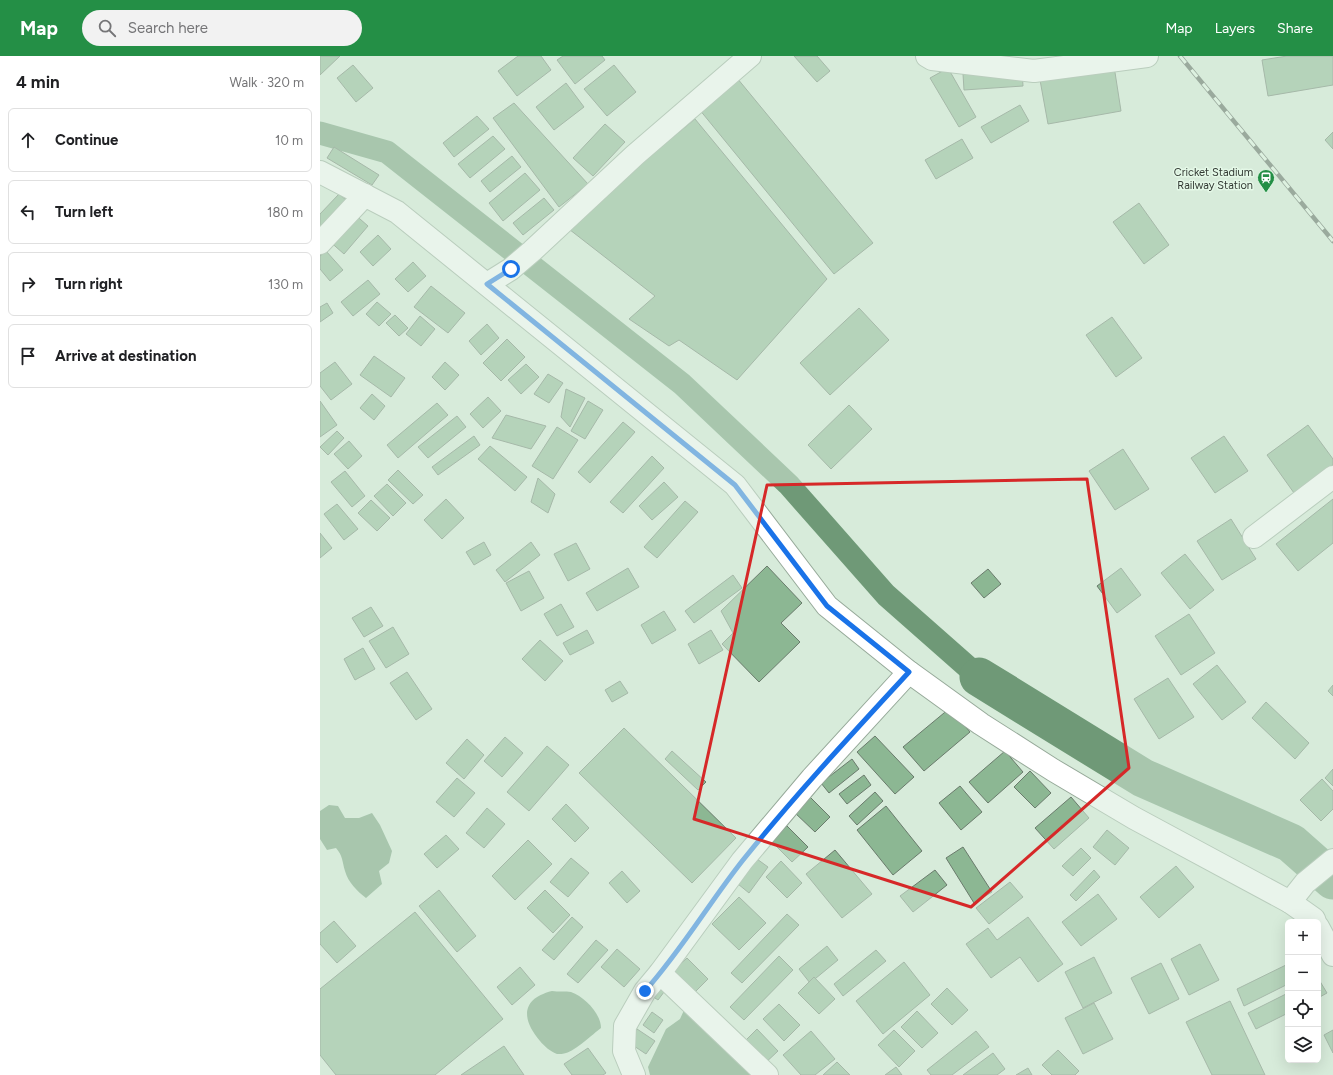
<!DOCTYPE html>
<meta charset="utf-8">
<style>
:root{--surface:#fff;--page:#f2f2f2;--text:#202124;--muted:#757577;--line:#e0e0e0;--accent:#248f46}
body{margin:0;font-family:Figtree,sans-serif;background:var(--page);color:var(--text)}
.controls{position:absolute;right:12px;bottom:12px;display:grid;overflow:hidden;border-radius:6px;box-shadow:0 4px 16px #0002}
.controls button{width:36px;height:36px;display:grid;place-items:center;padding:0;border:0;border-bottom:1px solid var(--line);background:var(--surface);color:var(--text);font:20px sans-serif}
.stop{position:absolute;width:12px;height:12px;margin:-9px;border:3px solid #1a73e8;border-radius:50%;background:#fff}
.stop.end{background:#1a73e8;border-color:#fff;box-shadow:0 1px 4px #0008}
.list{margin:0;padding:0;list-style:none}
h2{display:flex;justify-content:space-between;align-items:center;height:52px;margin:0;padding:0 16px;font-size:17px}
h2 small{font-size:13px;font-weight:400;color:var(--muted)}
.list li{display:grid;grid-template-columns:26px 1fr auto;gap:12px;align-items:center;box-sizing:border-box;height:64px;margin:0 8px 8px;padding:0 8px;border:1px solid var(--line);border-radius:6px}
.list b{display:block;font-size:15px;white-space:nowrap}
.list em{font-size:13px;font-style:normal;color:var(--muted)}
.icon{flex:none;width:22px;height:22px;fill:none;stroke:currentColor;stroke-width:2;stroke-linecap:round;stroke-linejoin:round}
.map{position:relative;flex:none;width:1013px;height:1019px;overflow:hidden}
header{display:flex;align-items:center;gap:24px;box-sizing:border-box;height:56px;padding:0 20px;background:var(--accent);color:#fff}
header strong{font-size:19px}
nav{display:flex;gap:22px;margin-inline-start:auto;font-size:14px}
.search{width:280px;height:36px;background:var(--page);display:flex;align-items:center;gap:10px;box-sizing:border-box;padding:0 14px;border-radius:22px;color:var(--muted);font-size:15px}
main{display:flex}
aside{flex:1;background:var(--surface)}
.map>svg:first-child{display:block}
</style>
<header>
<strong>Map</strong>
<div class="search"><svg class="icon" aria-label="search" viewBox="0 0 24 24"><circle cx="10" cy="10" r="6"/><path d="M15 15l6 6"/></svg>Search here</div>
<nav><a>Map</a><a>Layers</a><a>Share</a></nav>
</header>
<main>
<aside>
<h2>4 min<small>Walk · 320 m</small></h2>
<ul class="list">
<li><svg class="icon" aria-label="ahead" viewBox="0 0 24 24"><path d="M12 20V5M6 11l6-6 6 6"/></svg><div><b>Continue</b></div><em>10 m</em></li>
<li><svg class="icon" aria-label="left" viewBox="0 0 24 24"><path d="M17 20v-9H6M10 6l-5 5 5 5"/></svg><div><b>Turn left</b></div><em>180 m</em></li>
<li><svg class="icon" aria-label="right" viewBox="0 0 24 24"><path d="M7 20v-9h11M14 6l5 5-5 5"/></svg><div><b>Turn right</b></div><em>130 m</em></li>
<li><svg class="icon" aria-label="arrive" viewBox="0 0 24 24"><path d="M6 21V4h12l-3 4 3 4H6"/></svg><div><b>Arrive at destination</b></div></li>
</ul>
</aside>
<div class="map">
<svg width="1013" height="1019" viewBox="0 0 1013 1019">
<rect width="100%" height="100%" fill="#d7ebda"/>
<!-- water -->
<g fill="#6f9977">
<path d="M9,749L18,750L25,762H39L52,757L60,769L72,795L69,807L59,815L62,828L46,842C37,835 28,826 25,815C22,805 23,800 16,792L7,794L0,783V755Z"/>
<path d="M232,935C238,936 246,935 251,936C265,941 281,958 281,972C273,978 255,995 246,997C244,998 239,998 237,998C231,996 224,990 220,985C202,964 200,943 232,935Z"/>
<polygon points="365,952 432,1019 330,1019 328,1011 346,973 360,963"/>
</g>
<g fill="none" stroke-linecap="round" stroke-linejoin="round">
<!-- canal -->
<polyline stroke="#6f9977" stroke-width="23" points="0,77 67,96 362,328 469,429 566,539 659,621"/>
<!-- river -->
<polyline stroke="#6f9977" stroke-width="39" points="659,621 823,722 971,787 1013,824"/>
</g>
<!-- building -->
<g fill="#8cb793" stroke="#6a7b6c">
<polygon points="0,0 20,0 0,19"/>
<polygon points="198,0 221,0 231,14 197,40 178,15"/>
<polygon points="243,0 282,0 285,4 255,28 237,4"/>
<polygon points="474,0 497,0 510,15 497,26"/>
<polygon points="967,0 1013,0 1013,29 948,40 942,4"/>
<polygon points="33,9 53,32 36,46 17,22"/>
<polygon points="294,9 316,36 287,60 264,33"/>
<polygon points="794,10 801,55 728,68 720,24"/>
<polygon points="628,12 656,61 639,71 610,22"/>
<polygon points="702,14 703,30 644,34 643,18"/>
<polygon points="417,22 553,187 514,218 379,53"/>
<polygon points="246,27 264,51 234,74 216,51"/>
<polygon points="194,47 268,128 239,151 173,62"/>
<polygon points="700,49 709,65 671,87 661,71"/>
<polygon points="157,60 169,73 134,101 123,87"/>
<polygon points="375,63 507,223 417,324 359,284 349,290 309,263 335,240 245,170"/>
<polygon points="285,68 305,86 273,120 253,102"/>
<polygon points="1013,76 1013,93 1005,84"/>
<polygon points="173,80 185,93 150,122 138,108"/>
<polygon points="642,83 653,102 616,123 605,104"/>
<polygon points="14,91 59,119 52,129 7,102"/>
<polygon points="192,100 201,111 170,136 161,125"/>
<polygon points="205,117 220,134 183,165 169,147"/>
<polygon points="19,138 26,144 0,172 0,158"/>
<polygon points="224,142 234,154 203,179 193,167"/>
<polygon points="819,147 849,189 824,208 793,166"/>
<polygon points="32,156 48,170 24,198 7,183"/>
<polygon points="58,179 71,193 53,210 40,196"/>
<polygon points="6,195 23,214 10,225 0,213 0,200"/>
<polygon points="93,206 106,220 88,236 75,223"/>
<polygon points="48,224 60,238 33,260 21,246"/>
<polygon points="111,230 145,257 128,277 94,251"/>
<polygon points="57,246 71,258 59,270 46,258"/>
<polygon points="7,247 13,257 0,266 0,251"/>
<polygon points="539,252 569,284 510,339 480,307"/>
<polygon points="75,259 88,272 79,280 66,267"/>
<polygon points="100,260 115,273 101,290 86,278"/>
<polygon points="792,261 822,302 796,321 766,279"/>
<polygon points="167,268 179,282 161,299 149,285"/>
<polygon points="187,283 205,301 181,325 163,307"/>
<polygon points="54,300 85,322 71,341 40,319"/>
<polygon points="15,306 32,328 11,344 0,330 0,317"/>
<polygon points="125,306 139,319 125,334 112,321"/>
<polygon points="206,308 219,321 201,338 188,324"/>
<polygon points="228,318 243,327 229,347 214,338"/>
<polygon points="246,333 265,342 250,371 241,361"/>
<polygon points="52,338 65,350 54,364 40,352"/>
<polygon points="168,341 181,355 163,372 150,358"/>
<polygon points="0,345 17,369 0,381"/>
<polygon points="268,345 283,354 265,383 251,375"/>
<polygon points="117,347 128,359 78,402 67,389"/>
<polygon points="529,349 552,373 511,413 488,389"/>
<polygon points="186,359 226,370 211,393 172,382"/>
<polygon points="137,360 146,371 108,402 98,391"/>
<polygon points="303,366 315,376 270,427 258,416"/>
<polygon points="988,369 1013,403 1013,409 974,437 947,399"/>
<polygon points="237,371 258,384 233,423 212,410"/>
<polygon points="17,375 24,382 8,399 0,391"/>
<polygon points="154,380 160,389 118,419 112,411"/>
<polygon points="904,380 928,415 895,437 871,402"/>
<polygon points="29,385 42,400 28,413 14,398"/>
<polygon points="170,390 207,421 195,435 158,403"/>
<polygon points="803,393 829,433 795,454 769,415"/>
<polygon points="332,400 344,412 303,457 290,446"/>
<polygon points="78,414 103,439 93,448 68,424"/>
<polygon points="25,415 45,440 32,451 11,426"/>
<polygon points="218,422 235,438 228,457 211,446"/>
<polygon points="344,426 358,441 332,464 319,450"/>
<polygon points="67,428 86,447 73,460 54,440"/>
<polygon points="126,443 144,462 122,483 104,464"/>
<polygon points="1013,443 1013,487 978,515 956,488"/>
<polygon points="51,444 70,462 57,475 38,457"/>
<polygon points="365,445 378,456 337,502 324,491"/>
<polygon points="17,448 38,473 24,484 4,458"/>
<polygon points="911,463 936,503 902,524 877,485"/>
<polygon points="0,477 12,492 0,502"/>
<polygon points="164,486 171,499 154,509 146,496"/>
<polygon points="211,486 220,499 185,526 176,514"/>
<polygon points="256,487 270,513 248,525 234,498"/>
<polygon points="865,498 894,534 870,553 841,517"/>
<polygon points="447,510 482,547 461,567 480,586 439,626 402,588 413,577 401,555"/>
<polygon points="308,512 319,531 277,555 266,537"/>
<polygon points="801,512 821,539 797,557 777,530"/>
<polygon points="668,513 681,528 664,542 651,527"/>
<polygon points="209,515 224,542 201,555 186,527"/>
<polygon points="413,519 422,532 374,567 365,555"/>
<polygon points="241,548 254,571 237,580 224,558"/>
<polygon points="51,551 63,570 44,581 32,562"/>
<polygon points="344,555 356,574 332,588 321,569"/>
<polygon points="869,558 895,597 861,619 835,580"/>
<polygon points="73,571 89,598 66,612 49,585"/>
<polygon points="267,574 274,587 250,599 243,587"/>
<polygon points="391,574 403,594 379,608 368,588"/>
<polygon points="220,584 243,605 225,625 202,603"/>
<polygon points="43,592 55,613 35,624 24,603"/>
<polygon points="897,609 926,646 902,664 873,628"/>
<polygon points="87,616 112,653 96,664 70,627"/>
<polygon points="848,622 874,661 839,683 814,643"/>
<polygon points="300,625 308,637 292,646 285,634"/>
<polygon points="1013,629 1013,640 1008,635"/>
<polygon points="946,646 989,687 975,703 932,662"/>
<polygon points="630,652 650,676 604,715 583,691"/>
<polygon points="304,672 416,782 372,827 259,717"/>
<polygon points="555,680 594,721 575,738 537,696"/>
<polygon points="185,681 203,697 182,721 164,705"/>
<polygon points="147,683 164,699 144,723 126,707"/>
<polygon points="227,690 249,709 209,755 187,736"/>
<polygon points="352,695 386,726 378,734 345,703"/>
<polygon points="685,695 703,716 668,747 649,726"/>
<polygon points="532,703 539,713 509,737 501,727"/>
<polygon points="1013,713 1013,730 1005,722"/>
<polygon points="710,715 731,737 715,752 694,731"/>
<polygon points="544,719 551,729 527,748 519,738"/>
<polygon points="137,722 155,737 134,761 116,746"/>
<polygon points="1002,723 1013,735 1013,753 1001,765 980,744"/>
<polygon points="640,730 662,756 641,774 619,747"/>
<polygon points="555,736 563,745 537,769 529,760"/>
<polygon points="489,740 510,761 495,776 473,755"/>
<polygon points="751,741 769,762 734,793 715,772"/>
<polygon points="246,748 269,772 255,786 232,763"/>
<polygon points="566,750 602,795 573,819 537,774"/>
<polygon points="167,752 185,768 164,792 146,777"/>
<polygon points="467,770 488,791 472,806 451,785"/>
<polygon points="787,774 809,792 795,809 773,791"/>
<polygon points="126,779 139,793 117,812 104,798"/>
<polygon points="208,784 232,808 195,844 172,820"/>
<polygon points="643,791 672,836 654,847 626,802"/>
<polygon points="761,792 771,802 753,820 742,810"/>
<polygon points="515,794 552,838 522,862 486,818"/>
<polygon points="251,802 269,817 248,841 230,826"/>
<polygon points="437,803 448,811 429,837 418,828"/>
<polygon points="461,805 482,827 467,842 446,821"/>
<polygon points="856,810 874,831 839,862 820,841"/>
<polygon points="615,814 627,829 593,856 580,840"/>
<polygon points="774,814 780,821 756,845 750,839"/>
<polygon points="302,815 320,835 307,847 289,827"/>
<polygon points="690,826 703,841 669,868 656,852"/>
<polygon points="119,834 156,880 137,896 99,850"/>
<polygon points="225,834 250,859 233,877 207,852"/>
<polygon points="778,838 797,863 761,890 742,866"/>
<polygon points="419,841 446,867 419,894 392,868"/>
<polygon points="95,856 183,963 115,1019 16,1019 0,999 0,933"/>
<polygon points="467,858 479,869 422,927 411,917"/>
<polygon points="252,861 263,871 234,904 222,894"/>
<polygon points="708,861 743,908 718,926 700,901 671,922 646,888 668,872 677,884"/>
<polygon points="14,865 36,890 17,907 0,888 0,877"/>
<polygon points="276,884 288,894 258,927 247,918"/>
<polygon points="880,888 899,924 869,939 851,903"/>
<polygon points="507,890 518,904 490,927 479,913"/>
<polygon points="297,893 320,913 304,931 281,911"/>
<polygon points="556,894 566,905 523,940 514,928"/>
<polygon points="459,900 473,914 424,964 410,951"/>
<polygon points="774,901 792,937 763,952 745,916"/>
<polygon points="367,902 388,923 372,939 351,917"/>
<polygon points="584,906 610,939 563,978 536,945"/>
<polygon points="841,907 859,943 829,958 811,922"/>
<polygon points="968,908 968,928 924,950 917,933"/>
<polygon points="200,911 215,929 192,949 177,931"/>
<polygon points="494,921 515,943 499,958 478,937"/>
<polygon points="998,922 1007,937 998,942"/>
<polygon points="338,926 347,932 338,944 329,938"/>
<polygon points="627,932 648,954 632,969 611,948"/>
<polygon points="968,937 968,957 936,973 928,957"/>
<polygon points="910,945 945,1019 892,1019 866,966"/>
<polygon points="774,947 793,983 763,998 745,962"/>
<polygon points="459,948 480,969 464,985 443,963"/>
<polygon points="597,955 618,977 602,992 581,971"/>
<polygon points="332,956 343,964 334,977 323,969"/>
<polygon points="317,973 335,985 326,998 308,986"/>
<polygon points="437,973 458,995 442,1010 421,989"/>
<polygon points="574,974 595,995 579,1011 558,989"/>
<polygon points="1013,974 1013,997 1004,979"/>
<polygon points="491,975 515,1003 495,1019 481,1019 463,999"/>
<polygon points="656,975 669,991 632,1019 611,1019 607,1014"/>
<polygon points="184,990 204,1019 141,1019"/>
<polygon points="268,992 286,1017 283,1019 252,1019 244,1008"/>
<polygon points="738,994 759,1015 755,1019 732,1019 722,1009"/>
<polygon points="673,997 685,1013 677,1019 643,1019"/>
<polygon points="517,1006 530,1019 503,1019"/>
<polygon points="576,1011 582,1019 565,1019"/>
<polygon points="708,1012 712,1019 696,1019"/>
</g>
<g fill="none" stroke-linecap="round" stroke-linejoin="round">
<defs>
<g id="minor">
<polyline points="607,0 612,3 714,15 827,0"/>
<polyline points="0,116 77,156 415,429 507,550 589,616 661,668 733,714 814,762 970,846 985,827 1013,804"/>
<polyline points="0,187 45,139"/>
<polyline points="167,228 191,213 212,195 315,99 430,0"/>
<polyline points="934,481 1013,421"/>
<polyline points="970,846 994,863 995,866"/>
<polyline points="998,871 1013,899"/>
<polyline points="340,917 447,1019"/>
<polyline points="314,1019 304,995 305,970 325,935 340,917 422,805 492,722 589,616"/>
</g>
</defs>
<!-- minor casing -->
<use href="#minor" stroke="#96a999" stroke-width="24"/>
<!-- minor -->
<use href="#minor" stroke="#fff" stroke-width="22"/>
<defs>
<polyline id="rail" points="860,0 1013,185"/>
</defs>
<!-- rail casing -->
<use href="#rail" stroke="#515b53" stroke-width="4.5"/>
<!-- rail -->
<use href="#rail" stroke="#e4f8e7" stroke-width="3" stroke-dasharray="9" stroke-linecap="butt"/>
</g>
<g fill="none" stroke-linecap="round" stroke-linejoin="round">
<!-- route -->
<path stroke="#1a73e8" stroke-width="5" d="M191,213L167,228L415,429L507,550L589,616C532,678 475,739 423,804C389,847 361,895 325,935"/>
</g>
<!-- marked area -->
<path d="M0 0H1013V1019H0ZM767,423L809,712L651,851L374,763L447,429Z" fill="#d7ebda" fill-opacity=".55" fill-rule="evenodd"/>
<path fill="none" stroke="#d62828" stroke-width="3" stroke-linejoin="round" d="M767,423L809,712L651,851L374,763L447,429Z"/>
<!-- icons -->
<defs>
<symbol id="station-pin" viewBox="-11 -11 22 30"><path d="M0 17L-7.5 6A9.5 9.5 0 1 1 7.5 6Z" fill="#248f46" stroke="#e4f8e7"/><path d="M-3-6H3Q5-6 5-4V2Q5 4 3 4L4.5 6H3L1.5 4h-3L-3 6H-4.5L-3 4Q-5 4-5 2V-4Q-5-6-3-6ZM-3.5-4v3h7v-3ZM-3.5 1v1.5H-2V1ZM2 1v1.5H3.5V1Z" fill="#fff"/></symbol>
</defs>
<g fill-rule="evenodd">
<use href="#station-pin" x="936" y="112" width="20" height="27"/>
</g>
<g text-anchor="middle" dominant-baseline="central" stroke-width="3" stroke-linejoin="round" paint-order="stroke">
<!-- poi labels -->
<g font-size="11" fill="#333a34" stroke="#e4f8e7" text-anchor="end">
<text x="933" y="116">Cricket Stadium<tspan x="933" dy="13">Railway Station</tspan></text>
</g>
</g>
</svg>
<div class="controls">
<button>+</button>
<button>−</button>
<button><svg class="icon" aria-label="locate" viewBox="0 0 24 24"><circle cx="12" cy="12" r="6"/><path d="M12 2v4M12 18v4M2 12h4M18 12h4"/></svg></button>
<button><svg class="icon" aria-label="layers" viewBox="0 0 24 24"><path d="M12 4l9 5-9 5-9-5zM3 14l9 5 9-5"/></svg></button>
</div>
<div class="stop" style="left:191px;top:213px"></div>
<div class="stop end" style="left:325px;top:935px"></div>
</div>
</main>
